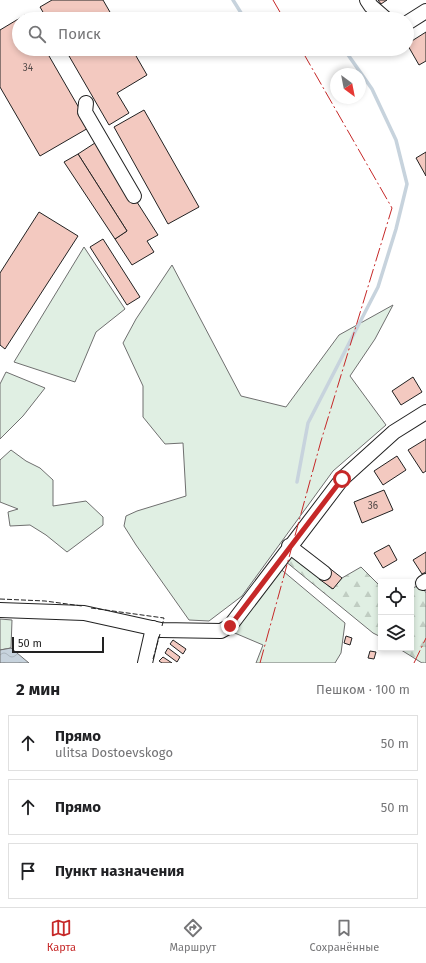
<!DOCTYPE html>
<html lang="ru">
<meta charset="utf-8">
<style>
:root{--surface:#fff;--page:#f6f6f6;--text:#202124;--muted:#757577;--line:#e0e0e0;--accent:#c62828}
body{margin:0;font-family:"Fira Sans",sans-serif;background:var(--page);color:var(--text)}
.controls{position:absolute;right:12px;bottom:12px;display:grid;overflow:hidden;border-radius:0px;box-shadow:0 2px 6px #0003}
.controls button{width:36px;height:36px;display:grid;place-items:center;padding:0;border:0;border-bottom:1px solid var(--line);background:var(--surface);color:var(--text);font:20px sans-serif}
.compass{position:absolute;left:330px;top:68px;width:36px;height:36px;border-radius:50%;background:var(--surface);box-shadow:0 2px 6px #0003;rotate:148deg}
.scale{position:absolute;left:12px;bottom:10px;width:92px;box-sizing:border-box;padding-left:4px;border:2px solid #222;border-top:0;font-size:11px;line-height:14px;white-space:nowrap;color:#222;-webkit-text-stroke:3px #fff;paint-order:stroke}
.stop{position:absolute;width:12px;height:12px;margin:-9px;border:3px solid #c62828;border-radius:50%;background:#fff}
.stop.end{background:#c62828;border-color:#fff;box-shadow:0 1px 4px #0008}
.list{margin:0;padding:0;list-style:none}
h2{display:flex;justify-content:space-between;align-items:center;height:52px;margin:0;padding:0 16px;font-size:17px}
h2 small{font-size:13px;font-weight:400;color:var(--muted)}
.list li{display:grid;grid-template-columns:26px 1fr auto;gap:12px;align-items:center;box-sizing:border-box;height:56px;margin:0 8px 8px;padding:0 8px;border:1px solid var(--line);border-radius:0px}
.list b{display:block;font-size:15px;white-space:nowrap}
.list p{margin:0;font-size:13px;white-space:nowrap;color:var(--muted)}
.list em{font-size:13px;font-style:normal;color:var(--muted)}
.icon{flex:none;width:22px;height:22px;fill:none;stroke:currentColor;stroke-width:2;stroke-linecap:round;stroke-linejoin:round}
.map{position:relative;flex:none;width:426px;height:663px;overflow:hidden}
.search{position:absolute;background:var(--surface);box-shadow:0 2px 6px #0003;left:12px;right:12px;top:12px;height:44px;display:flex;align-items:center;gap:10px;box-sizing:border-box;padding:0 14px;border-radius:22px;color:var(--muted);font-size:15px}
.sheet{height:244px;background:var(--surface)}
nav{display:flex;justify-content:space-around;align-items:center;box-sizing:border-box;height:56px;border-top:1px solid var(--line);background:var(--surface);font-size:11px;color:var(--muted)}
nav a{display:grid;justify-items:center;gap:2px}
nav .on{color:var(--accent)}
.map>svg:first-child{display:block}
</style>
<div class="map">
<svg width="426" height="663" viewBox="0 0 426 663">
<defs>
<pattern id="forest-firs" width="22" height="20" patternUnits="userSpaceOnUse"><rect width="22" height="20" fill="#e0efe3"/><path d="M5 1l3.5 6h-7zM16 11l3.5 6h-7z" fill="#c0cdc2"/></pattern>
<pattern id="water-waves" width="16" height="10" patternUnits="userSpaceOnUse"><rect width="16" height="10" fill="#c7d3dd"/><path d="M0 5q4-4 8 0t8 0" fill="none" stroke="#abb5bd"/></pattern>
</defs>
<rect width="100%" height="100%" fill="#fff"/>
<!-- grass -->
<g fill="#e0efe3" stroke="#6f6f6f">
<polygon points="84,247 125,309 96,332 75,382 14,362"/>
<polygon points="172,265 241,396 286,407 339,335 393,305 375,339 350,376 386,425 333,471 242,596 209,621 189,620 136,545 124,526 126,516 137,511 186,496 183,443 165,444 143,417 143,386 123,343 136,319"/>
<polygon points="6,372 45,388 23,416 0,439 0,384"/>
<polygon points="11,450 26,461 40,468 53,480 53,506 86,501 103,517 103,525 67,552 46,535 30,525 10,526 8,512 18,509 0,502 0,460"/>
<polygon points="277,566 345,623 341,653 335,663 256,663 263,645 230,631"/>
<polygon points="0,619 12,620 11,648 0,650"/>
</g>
<!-- forest -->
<g fill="url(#forest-firs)" stroke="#6f6f6f">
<polygon points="291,553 332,589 342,578 361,567 381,587 381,637 373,633 285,561"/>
<polygon points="421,584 426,593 426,663 422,663 398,648 411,648 411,589"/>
</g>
<!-- water -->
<polygon fill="url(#water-waves)" stroke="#6f6f6f" points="11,648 29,663 0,663 0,650"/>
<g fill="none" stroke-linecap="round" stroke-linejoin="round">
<!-- stream -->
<g stroke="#c7d3dd" stroke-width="3.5">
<polyline points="233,0 243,16 247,19"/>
<polyline points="297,482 308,423 378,287 396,229 407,184 396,140 372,89 344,49"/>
</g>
</g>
<!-- building -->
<g fill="#f3c9c0" stroke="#222">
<polygon points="52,0 103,0 114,19 47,19 40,7"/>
<polygon points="378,0 387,0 381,4"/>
<polygon points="25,15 27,19 19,19 19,49 45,49 90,127 40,156 0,87 0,30"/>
<polygon points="426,32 426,61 419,65 407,44"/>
<polygon points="65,49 132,49 147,75 117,93 129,113 109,125"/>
<polygon points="144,110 199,207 168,224 114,127"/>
<polygon points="98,141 158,235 147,241 154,252 132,265 115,239 127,231 78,154"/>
<polygon points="426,152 426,176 416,158"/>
<polygon points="78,154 127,231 115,239 64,162"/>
<polygon points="39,212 78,236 5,349 0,345 0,273"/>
<polygon points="103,239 140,297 127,305 90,247"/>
<polygon points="413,377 422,392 401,405 392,391"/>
<polygon points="426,439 426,471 423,473 408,450"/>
<polygon points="397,456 406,470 383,485 374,471"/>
<polygon points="384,490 393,510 362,523 354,502"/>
<polygon points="389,545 397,560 383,568 374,553"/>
<polygon points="426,552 426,572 422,574 413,560"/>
<polygon points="328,567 342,578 333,589 319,579"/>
<polygon points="346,636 352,638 350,645 344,643"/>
<polygon points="173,640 186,649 183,654 170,644"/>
<polygon points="168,648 180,657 177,662 165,653"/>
<polygon points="370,651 376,652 374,659 368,658"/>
<polygon points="163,657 172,663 162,663 159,661"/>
</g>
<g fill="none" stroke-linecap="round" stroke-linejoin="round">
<defs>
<g id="minor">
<polyline points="367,0 371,6 386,19"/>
<polyline points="407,23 426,11"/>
<polyline points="86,103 85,112 134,196"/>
<polyline points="289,546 324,573"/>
<polyline points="423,583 426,581"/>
<polyline points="0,610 84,613 161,630 221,631 230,626 342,479 394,432 426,412"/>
<polyline points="145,663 153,628"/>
</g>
</defs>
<!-- minor casing -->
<use href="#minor" stroke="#222" stroke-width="16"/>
<!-- minor -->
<use href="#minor" stroke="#fff" stroke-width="14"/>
<!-- fence -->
<g stroke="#222" stroke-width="1" stroke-dasharray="5 2" stroke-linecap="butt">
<polyline points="0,599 45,601 82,606"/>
<polyline points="91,608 164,618 162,626"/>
<polyline points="153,659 160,634"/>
</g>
<!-- power -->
<g stroke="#c62828" stroke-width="1" stroke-dasharray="14 3 2 3" stroke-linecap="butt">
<polyline points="273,0 284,19"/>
<polyline points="260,663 321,441 392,208 301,49"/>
<polyline points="414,663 426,638"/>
</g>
</g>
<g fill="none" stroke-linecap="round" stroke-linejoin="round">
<!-- route -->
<polyline stroke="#c62828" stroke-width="5" points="230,626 342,479"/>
</g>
<g text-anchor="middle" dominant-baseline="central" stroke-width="3" stroke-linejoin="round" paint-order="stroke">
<!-- number labels -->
<g font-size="10" fill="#564c4a">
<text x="28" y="68">34</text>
<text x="373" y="506">36</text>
</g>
</g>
</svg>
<div class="controls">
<button><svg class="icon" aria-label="locate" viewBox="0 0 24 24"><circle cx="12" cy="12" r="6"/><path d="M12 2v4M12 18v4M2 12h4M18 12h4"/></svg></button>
<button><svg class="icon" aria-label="layers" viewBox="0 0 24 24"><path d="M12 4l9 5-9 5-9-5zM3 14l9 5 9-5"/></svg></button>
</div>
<svg class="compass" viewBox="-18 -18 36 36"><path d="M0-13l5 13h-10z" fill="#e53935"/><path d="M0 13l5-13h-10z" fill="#757577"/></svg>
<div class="scale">50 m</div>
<div class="stop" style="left:342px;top:479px"></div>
<div class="stop end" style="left:230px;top:626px"></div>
<div class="search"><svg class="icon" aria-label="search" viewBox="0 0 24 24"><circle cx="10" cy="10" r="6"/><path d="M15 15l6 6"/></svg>Поиск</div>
</div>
<section class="sheet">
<h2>2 мин<small>Пешком · 100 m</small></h2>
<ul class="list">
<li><svg class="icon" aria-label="ahead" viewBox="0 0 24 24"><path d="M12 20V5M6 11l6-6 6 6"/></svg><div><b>Прямо</b><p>ulitsa Dostoevskogo</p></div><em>50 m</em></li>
<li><svg class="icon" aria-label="ahead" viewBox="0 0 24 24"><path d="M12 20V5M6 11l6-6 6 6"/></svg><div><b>Прямо</b></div><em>50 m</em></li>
<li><svg class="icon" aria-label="arrive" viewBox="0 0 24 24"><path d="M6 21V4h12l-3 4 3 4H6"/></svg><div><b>Пункт назначения</b></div></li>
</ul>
</section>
<nav>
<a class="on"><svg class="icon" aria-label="map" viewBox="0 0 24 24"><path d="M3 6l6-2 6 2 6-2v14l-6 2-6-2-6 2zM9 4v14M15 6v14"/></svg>Карта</a>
<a><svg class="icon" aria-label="directions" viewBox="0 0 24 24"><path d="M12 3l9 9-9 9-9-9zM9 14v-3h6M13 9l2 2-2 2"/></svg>Маршрут</a>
<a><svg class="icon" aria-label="saved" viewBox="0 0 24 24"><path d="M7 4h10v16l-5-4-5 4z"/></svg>Сохранённые</a>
</nav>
